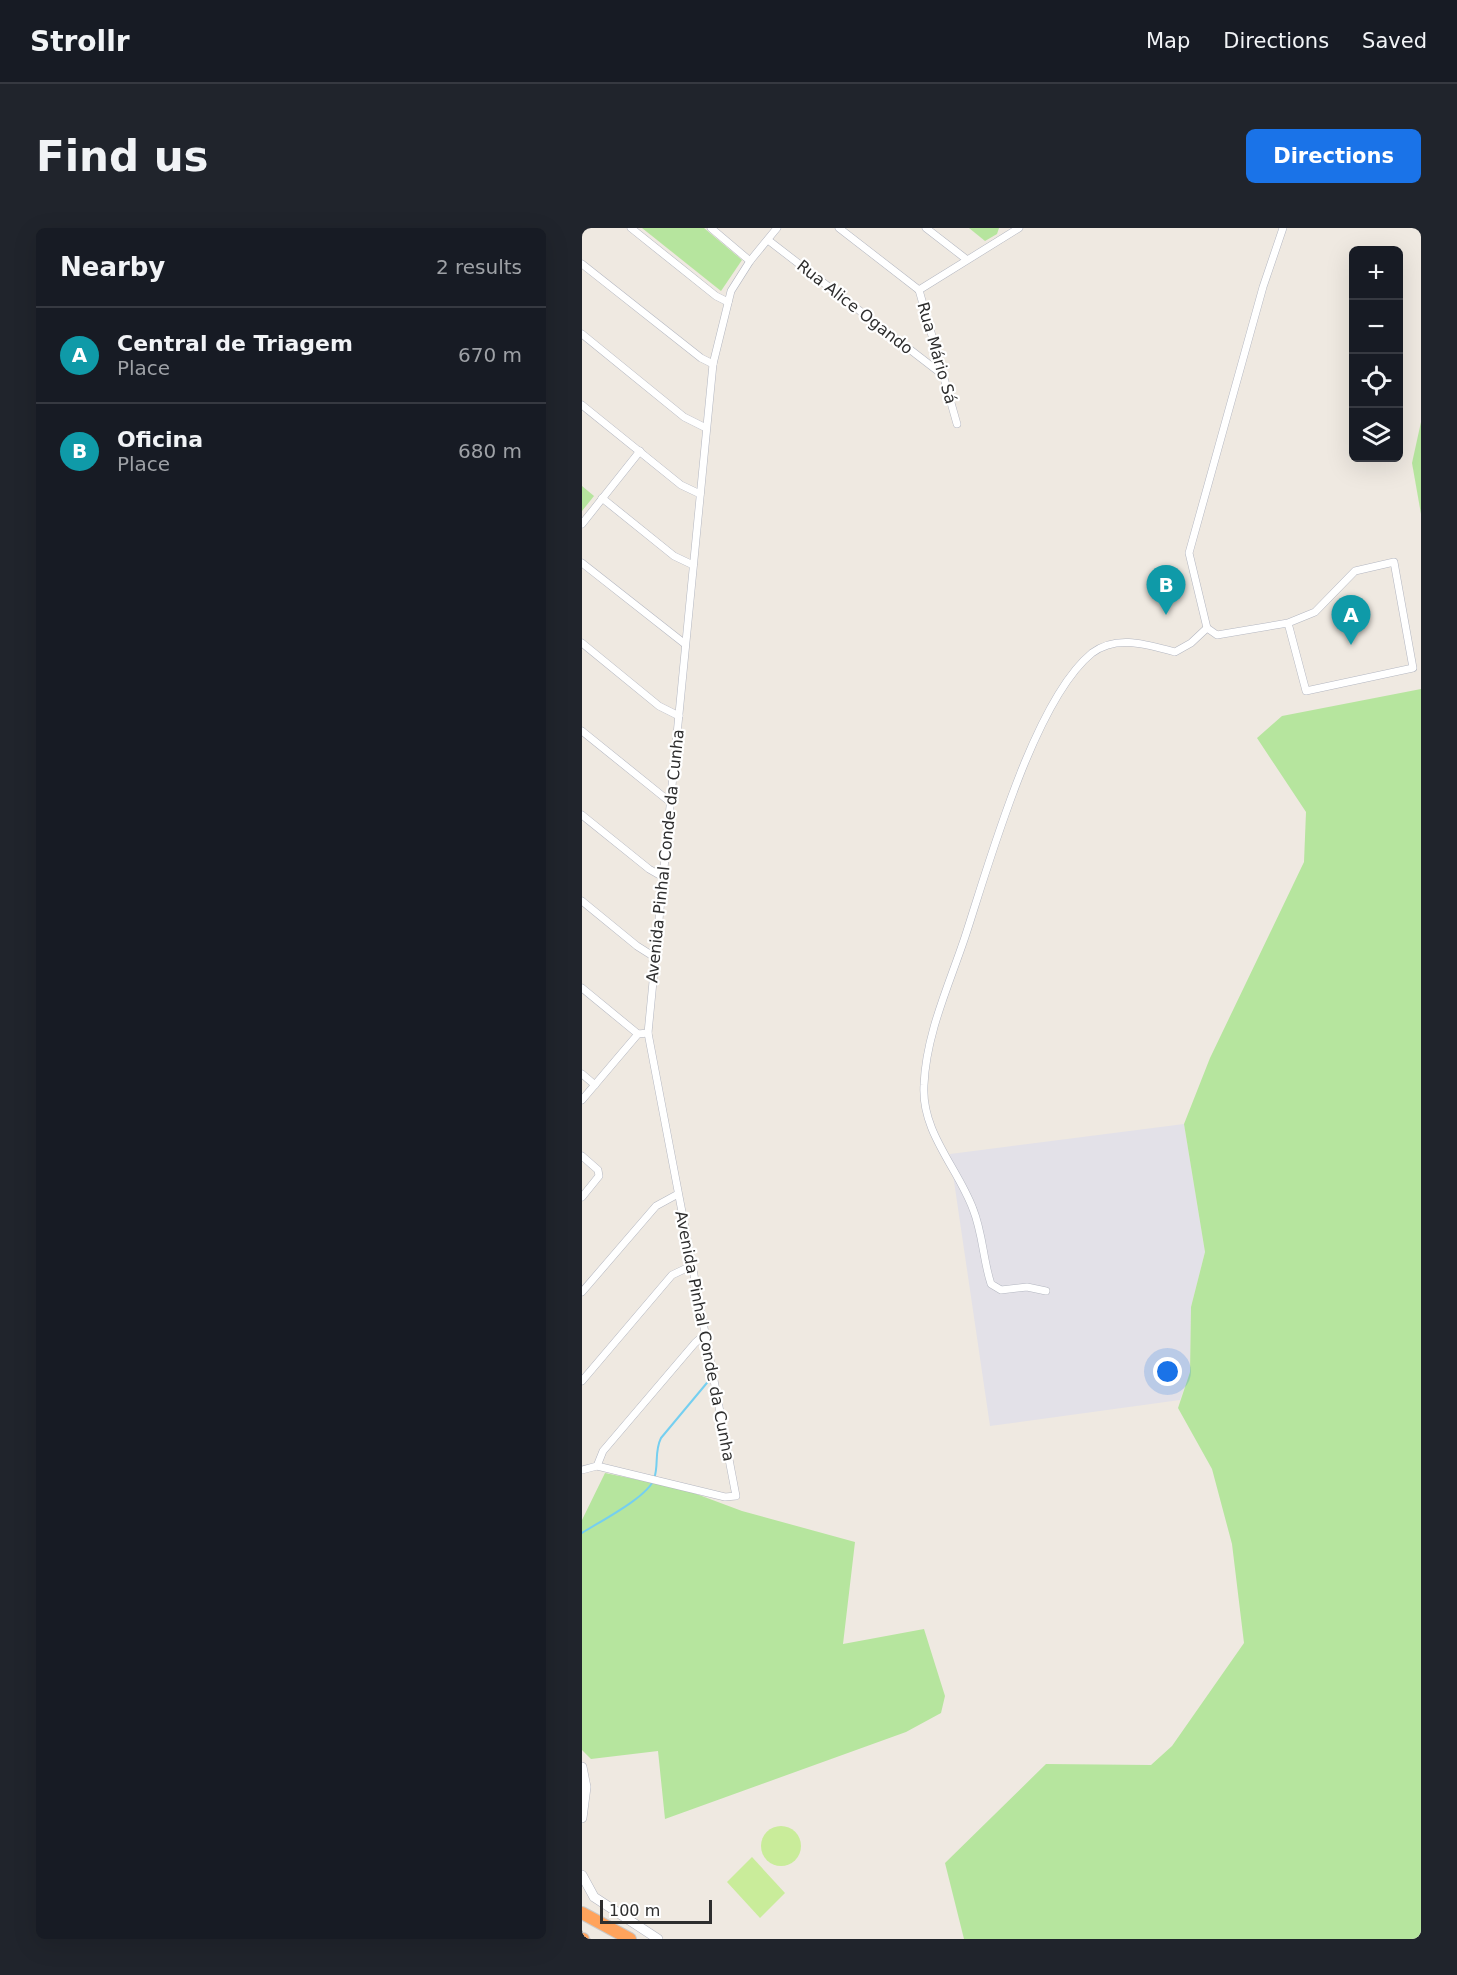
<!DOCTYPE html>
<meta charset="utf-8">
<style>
:root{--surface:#171b24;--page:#20242c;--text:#f1f3f6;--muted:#9ea1a6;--line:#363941;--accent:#1a73e8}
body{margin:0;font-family:"DejaVu Sans",sans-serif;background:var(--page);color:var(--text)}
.controls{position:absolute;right:18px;top:18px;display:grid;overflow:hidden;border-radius:9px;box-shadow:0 6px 24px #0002}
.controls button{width:54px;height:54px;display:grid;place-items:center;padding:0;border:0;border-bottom:2px solid var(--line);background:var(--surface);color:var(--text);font:30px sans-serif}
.scale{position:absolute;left:18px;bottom:15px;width:112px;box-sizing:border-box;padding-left:6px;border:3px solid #2e2e2e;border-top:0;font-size:16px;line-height:21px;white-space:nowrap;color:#2e2e2e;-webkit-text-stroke:4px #fff;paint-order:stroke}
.you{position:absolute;left:586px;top:1144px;width:21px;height:21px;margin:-15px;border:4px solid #fff;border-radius:50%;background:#1a73e8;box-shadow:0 0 0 9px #1a73e833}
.badge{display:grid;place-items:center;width:39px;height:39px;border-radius:50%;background:var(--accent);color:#fff;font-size:20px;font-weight:700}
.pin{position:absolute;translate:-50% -50px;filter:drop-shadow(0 2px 3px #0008)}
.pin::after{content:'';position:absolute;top:32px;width:21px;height:18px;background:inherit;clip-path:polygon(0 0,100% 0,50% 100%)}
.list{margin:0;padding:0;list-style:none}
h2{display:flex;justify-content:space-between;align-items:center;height:78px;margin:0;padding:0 24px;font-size:26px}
h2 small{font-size:20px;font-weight:400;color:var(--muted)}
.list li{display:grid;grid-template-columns:39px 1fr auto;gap:18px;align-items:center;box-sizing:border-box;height:96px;padding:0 24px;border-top:2px solid var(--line)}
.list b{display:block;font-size:22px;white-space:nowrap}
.list p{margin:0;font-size:20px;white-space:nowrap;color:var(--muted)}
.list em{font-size:20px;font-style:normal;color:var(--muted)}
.icon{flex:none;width:33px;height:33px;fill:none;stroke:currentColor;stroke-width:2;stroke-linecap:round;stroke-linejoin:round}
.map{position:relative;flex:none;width:839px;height:1711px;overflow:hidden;border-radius:9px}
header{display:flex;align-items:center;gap:36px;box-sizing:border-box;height:84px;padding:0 30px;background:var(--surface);border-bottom:2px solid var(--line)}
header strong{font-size:28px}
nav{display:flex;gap:33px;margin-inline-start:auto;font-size:21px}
.intro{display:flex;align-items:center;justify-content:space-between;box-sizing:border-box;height:144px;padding:0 36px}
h1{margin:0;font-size:42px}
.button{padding:15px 27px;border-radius:9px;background:var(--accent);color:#fff;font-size:21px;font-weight:700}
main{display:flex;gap:36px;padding:0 36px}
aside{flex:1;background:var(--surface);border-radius:9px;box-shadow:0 6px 24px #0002}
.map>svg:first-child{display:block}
</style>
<header>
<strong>Strollr</strong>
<nav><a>Map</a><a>Directions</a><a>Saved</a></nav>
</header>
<div class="intro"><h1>Find us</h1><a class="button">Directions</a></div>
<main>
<aside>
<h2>Nearby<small>2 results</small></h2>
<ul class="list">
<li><span class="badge" style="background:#0f9aa8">A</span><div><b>Central de Triagem</b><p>Place</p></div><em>670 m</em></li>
<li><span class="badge" style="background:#0f9aa8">B</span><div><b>Oficina</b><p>Place</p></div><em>680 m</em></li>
</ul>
</aside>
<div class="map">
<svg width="839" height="1711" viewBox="0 0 839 1711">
<rect width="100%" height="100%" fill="#efe9e1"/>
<!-- industrial -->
<polygon fill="#e3e1e8" points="602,896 623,1024 609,1079 608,1144 598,1172 408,1198 368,926"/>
<!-- green -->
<g fill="#b6e59e">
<polygon points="60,0 122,0 160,32 139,63"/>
<polygon points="387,0 417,0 415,6 403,13"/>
<polygon points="839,194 839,286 830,235"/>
<polygon points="0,258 12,268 0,283"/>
<polygon points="839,461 839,1711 382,1711 363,1635 464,1536 569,1537 590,1518 662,1415 650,1316 630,1241 596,1180 608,1144 609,1079 623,1024 602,896 628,830 722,634 724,584 675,510 700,488"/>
<polygon points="23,1245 101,1261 160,1283 273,1314 261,1416 342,1401 363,1468 359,1485 324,1504 83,1591 76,1523 9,1531 0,1522 0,1292"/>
</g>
<!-- pitch -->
<g fill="#c9ec9a">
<circle cx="199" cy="1618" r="20"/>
<polygon points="170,1629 203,1665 178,1690 145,1654"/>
</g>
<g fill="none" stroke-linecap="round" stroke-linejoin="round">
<!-- stream -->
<path stroke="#75cff0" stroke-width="2" d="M0,1305C17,1294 66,1269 72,1251C77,1237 72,1224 79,1210L129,1150"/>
<defs>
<g id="street">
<polyline points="49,0 134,68 146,74"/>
<polyline points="129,0 168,33"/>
<polyline points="257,0 337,62"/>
<polyline points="344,0 384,31"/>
<polyline points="701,0 681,59 607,325 625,400 635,407 706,395 733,384 773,343 812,334 831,440 724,463 706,395"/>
<polyline points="186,12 361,147"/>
<polyline points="0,36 119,130 131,136"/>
<polyline points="337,62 375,196"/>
<polyline points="337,62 437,0"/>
<polyline points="0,106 102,189 124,200"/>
<polyline points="0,177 99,257 118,266"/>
<polyline points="20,270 92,328 111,337"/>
<polyline points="0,296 58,223"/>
<polyline points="0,335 103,416"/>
<polyline points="0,415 77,478 97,488"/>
<polyline points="0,503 88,574"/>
<polyline points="0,587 67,641 81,649"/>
<polyline points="0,673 55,718 74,730"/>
<polyline points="0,760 56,806"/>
<polyline points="0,846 13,857"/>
<polyline points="0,872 56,806 66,805"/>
<polyline points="0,928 16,942 17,948 0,969"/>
<path d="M464,1063L445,1059L419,1062L409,1056C401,1032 401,1006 391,981C376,940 339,904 342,857C344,806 367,757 383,709C407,636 452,472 510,425C535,406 566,417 593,424L609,415L625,400"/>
<polyline points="0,1064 74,978 96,966"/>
<polyline points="0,1153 90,1047 109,1038"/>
<polyline points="15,1238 21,1223 113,1115 121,1108"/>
<polyline points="0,1242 15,1238 143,1269 154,1268 66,805 131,136 149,63 168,33 195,0"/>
</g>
<g id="secondary">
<polyline points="0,1539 4,1559 0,1590"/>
<polyline points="0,1647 12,1669 76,1711"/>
</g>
<g id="highway">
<polyline points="0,1685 48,1711"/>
<polyline points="0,1711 1,1711"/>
</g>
</defs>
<!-- street casing -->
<use href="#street" stroke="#b4b7c1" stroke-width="8"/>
<!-- secondary casing -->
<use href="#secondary" stroke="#b4b7c1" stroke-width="10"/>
<!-- highway casing -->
<use href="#highway" stroke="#c9c9c9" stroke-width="14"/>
<!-- street -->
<use href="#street" stroke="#fff" stroke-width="7"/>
<!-- secondary -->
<use href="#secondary" stroke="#fff" stroke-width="9"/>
<!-- highway -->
<use href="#highway" stroke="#ffa35c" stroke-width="12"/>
</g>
<g text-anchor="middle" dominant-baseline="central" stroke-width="4.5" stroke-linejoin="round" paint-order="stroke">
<!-- street labels -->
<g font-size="16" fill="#2e2e2e" stroke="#fff">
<text transform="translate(273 79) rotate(38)">Rua Alice Ogando</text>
<text transform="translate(355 125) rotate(74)">Rua Mário Sá</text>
<text transform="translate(83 628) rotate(-84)">Avenida Pinhal Conde da Cunha</text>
<text transform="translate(123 1108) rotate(79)">Avenida Pinhal Conde da Cunha</text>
</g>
</g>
</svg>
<div class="controls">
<button>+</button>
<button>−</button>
<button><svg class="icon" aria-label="locate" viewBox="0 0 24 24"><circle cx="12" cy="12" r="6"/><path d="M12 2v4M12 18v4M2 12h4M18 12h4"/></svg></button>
<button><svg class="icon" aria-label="layers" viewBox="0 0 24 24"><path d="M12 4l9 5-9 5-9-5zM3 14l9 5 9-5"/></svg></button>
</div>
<div class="scale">100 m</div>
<div class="you"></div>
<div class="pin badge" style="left:769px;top:417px;background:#0f9aa8">A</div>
<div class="pin badge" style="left:584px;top:387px;background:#0f9aa8">B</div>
</div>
</main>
